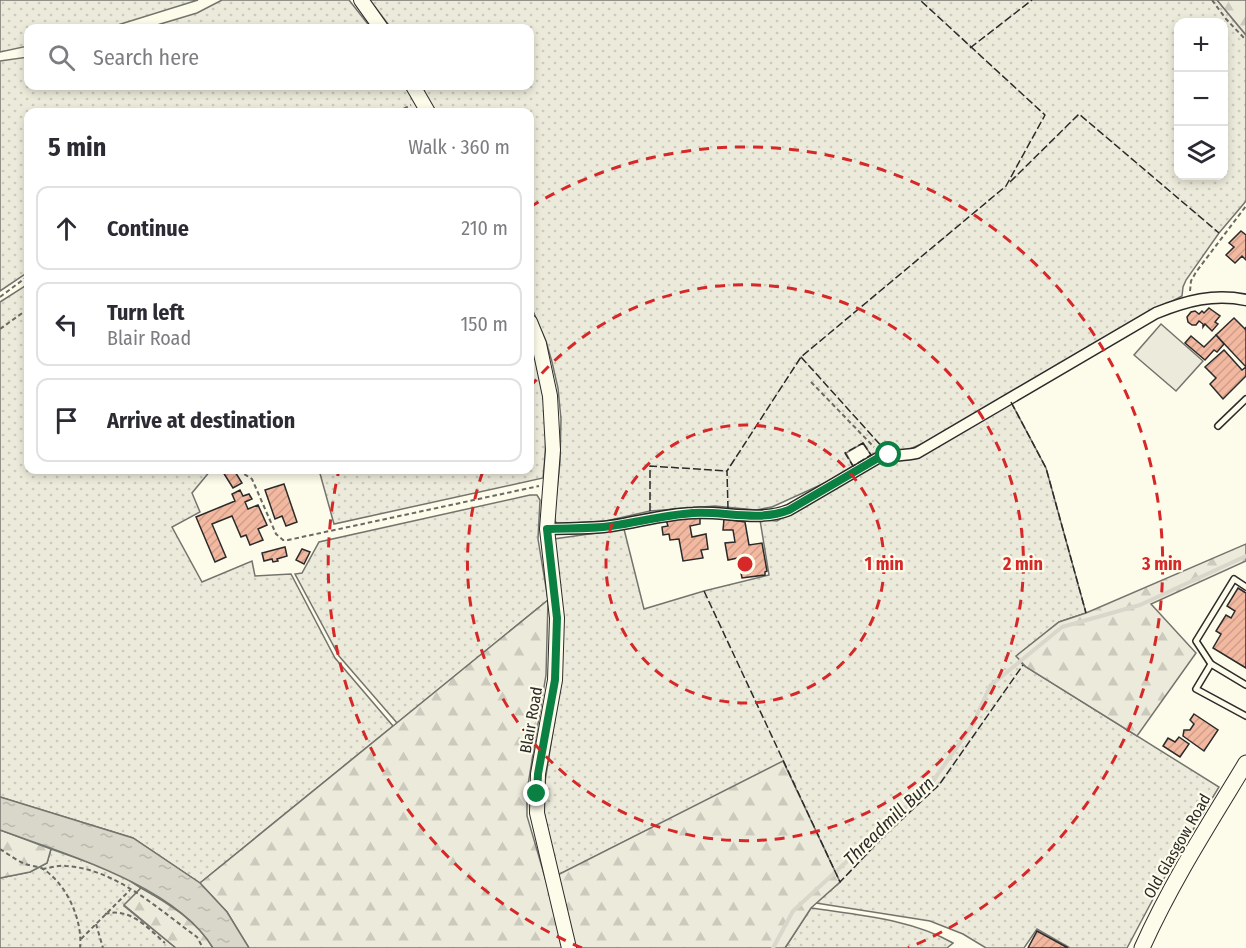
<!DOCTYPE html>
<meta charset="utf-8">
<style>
:root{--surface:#fff;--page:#f2f2f3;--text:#2b2b33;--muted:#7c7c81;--line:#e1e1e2}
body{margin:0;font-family:"Fira Sans Condensed",sans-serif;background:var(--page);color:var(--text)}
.controls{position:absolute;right:18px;top:18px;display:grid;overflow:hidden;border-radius:12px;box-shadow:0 3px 9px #0003}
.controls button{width:54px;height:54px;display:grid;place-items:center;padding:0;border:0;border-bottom:2px solid var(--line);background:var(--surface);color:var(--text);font:30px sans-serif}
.stop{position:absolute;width:18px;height:18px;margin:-14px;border:4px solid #0b8043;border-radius:50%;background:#fff}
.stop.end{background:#0b8043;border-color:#fff;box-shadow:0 2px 6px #0008}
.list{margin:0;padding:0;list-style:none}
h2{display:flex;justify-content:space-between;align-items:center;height:78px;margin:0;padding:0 24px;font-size:26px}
h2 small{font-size:20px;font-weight:400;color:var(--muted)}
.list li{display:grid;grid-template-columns:39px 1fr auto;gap:18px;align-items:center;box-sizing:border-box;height:84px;margin:0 12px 12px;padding:0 12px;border:2px solid var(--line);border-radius:12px}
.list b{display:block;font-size:22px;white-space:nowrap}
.list p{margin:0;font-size:20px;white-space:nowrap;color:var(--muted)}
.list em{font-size:20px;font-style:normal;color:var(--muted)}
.icon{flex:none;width:33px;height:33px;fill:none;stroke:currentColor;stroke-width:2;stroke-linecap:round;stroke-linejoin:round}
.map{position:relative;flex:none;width:1246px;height:948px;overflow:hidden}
.search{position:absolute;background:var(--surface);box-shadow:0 3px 9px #0003;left:24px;top:24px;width:510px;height:66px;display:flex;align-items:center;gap:15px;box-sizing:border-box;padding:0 21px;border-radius:12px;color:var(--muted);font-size:22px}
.panel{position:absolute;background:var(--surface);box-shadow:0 3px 9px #0003;left:24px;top:108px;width:510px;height:366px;border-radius:12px}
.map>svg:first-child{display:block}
</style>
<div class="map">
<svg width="1246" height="948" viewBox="0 0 1246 948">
<defs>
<pattern id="grass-dots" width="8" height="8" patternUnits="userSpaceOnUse" patternTransform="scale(1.5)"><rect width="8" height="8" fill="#ecebdb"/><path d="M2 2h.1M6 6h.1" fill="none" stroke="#cbcabc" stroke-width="1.8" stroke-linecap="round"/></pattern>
<pattern id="forest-firs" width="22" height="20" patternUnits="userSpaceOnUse" patternTransform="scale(1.5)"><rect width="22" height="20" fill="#ecebdb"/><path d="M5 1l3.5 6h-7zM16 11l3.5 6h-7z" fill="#cbcabc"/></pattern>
<pattern id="water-ripples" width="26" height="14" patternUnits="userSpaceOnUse" patternTransform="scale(1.5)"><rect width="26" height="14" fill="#d8d7c9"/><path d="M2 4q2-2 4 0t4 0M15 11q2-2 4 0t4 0" fill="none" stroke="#bab9ad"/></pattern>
<pattern id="building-hatch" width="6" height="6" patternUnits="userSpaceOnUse" patternTransform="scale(1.5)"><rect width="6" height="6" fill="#f2b8a0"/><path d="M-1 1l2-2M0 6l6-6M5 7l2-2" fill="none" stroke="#d09e8a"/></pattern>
</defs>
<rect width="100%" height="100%" fill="#fdfbea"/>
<!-- grass -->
<g fill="url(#grass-dots)" stroke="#74746e" stroke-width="1.5" fill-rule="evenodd">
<polygon points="0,0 198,0 108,28 28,28 28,46 0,52"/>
<polygon points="222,0 349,0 371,28 147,28 197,13"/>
<path d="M370,0H1217L1246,35V201L1219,233L1186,280L1183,287L1182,296L1096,342L933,439L903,452L885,450L871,455L863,443L846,453L853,466L827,482L772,507L756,510L715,506L650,511L606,521L557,524L554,519L560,462L561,419L558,388L552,362L546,341L530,304V112H435L421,86H530V28H391ZM1178,22H1224V176H1178Z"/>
<polygon points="28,57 28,86 406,86 421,112 28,112 28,272 0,291 0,61"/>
<polygon points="28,284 28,470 211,470 192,493 200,512 172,527 202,582 252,561 255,576 291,574 335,658 393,726 200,883 133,838 0,797 0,302"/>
<path d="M530,338C549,382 548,431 543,478L334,524L319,470H530Z"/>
<polygon points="1011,402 1046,468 1086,613 1059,622 1017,656 1023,665 1219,787 1169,869 1127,948 1070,948 1037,929 1024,948 986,948 963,934 930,921 816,903 840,882 783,762 558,875 544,813 543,795 561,679 554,539 624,529 644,609 704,591 769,575 760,520 777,521 878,463 896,460"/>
<polygon points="530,495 537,495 540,500 538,539 548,600 397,723 339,656 295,574 302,573 319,542"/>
<polygon points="51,849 116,872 141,888 124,906 176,948 0,948 0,878 30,872 47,863"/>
<path d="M811,908C858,915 911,919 953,943L947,948H785Z"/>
</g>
<!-- forest -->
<g fill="url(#forest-firs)" stroke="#74746e" stroke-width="1.5">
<polygon points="1217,0 1246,0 1246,35"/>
<polygon points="1246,544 1246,561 1151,604 1196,653 1137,736 1026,667 1016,656 1059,622 1086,613"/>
<polygon points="548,600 546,675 527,791 527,816 546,881 783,761 840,882 811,908 785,948 249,948 227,912 200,883"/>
<polygon points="0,830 51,849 47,863 30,872 0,878"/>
<path d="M141,888C168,903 197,921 213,948H176L124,905Z"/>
</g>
<!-- green -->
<polygon fill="#ecebdb" stroke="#74746e" stroke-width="1.5" points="1161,324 1203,361 1176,391 1134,355"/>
<!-- water -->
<path fill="url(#water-ripples)" stroke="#74746e" stroke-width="1.5" d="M0,797L133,838L200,883L227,912L249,948H213C176,886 65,854 0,830Z"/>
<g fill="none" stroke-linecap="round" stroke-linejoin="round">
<!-- stream -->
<polyline stroke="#d8d7c9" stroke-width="4" points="773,948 793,911 931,784 973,724 990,686 1062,627 1140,605 1246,556"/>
</g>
<!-- building -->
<g fill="url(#building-hatch)" stroke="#2b2b2b" stroke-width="1.5">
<polygon points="1241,231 1246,235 1246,260 1242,256 1235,263 1226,255 1234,247 1229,243"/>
<polygon points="1209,308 1220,316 1215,322 1218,324 1212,331 1205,324 1203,327 1203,324 1199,321 1196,325 1192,325 1188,322 1187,317 1191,312 1195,311 1199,314 1202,311 1204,313"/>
<polygon points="1234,318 1245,329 1246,327 1246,367 1216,335"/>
<polygon points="1216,335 1224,344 1217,352 1214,350 1205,360 1185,343 1191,336 1204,347"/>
<polygon points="1224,350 1242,370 1246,367 1246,376 1223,399 1210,384 1216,378 1205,367"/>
<polygon points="228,470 234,470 242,483 233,488 223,472"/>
<polygon points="284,484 297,522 286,526 282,516 275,519 265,490"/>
<polygon points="240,490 243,496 249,494 252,499 245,502 248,509 258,505 267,525 258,529 263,540 250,545 246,535 241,537 232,516 212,524 226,557 215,562 196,517 235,501 232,494"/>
<polygon points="700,516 700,524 690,526 692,537 706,534 708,549 701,550 703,558 683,561 679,539 670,540 669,534 663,535 662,527 668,526 666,520"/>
<polygon points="724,519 745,522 749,545 762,543 767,571 765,572 765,575 742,578 738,558 728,560 725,543 735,542 733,530 723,530"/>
<polygon points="285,547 287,556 277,559 278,561 273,562 272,559 264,561 262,553"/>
<polygon points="302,549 310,552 304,564 296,560"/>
<polygon points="1238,588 1246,593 1246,668 1213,648 1221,634 1216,631 1226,615 1231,618 1235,611 1227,606"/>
<polygon points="1194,714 1218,730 1204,751 1183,736 1184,730 1190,730 1194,724 1190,720"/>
<polygon points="1179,737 1189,744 1180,757 1163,746 1168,738 1175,742"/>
<polygon points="1037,931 1068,948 1028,948"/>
</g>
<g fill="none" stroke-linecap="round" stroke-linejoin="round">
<defs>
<g id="service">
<polyline points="1218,426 1246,399"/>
<polyline points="1211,664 1196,641 1234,579 1246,587"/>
<polyline points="1246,685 1211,664 1196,689 1246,716"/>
</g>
<path id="minor" d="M547,529C568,528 590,529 611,526C639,522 665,514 693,513C725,511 759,522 789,510L878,458C891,455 904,456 917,453L1156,313C1186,301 1214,293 1246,300"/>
<g id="tertiary">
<polyline points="361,0 381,28"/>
<polyline points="413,86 428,112"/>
<polyline points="530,322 539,344 550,396 553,450 547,529 557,618 555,680 538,774 537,813 569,948"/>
</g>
<path id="secondary" d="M1142,948C1171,883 1209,824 1246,763"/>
</defs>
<!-- service casing -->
<use href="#service" stroke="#2b2b2b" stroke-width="8"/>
<!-- minor casing -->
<use href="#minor" stroke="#2b2b2b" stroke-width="13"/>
<!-- tertiary casing -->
<use href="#tertiary" stroke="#2b2b2b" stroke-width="16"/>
<!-- secondary casing -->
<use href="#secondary" stroke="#2b2b2b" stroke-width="17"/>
<!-- path -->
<g stroke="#6a6964" stroke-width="2" stroke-dasharray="4.5 3" stroke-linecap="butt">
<polyline points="1212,0 1226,19 1246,40"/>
<polyline points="397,112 411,105"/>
<polyline points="1190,291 1191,281 1196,272 1246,206"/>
<polyline points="0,297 28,276"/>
<polyline points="0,329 28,309"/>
<polyline points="811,382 874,447"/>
<polyline points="238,470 252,479 276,534 283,540 288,540 539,486"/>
<path d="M0,849C8,854 16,860 25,864C30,866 38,866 43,869C67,884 83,921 80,948"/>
<path d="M42,869C50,868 58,865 66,866C116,869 158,909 197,937L203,948"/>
<path d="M105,914C130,907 148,928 165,943"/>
<polyline points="96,924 103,948"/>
<polyline points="81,939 130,890"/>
</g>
<!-- service -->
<use href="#service" stroke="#fdfbea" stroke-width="5"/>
<!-- minor -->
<use href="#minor" stroke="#fdfbea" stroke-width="10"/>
<!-- tertiary -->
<use href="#tertiary" stroke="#fdfbea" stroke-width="14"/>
<!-- secondary -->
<use href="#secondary" stroke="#fdfbea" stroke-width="15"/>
<!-- fence -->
<g stroke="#2b2b2b" stroke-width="1.5" stroke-dasharray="8 3" stroke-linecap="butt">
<polyline points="970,48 1032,0"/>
<polyline points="1010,182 1079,114 1219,233"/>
<polyline points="801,357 885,450"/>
<polyline points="1011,402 1046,468 1086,613"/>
<polygon points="863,443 871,455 853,466 845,453"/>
<polyline points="728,509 727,471 801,357 1006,186 1045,115 920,0"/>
<polyline points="650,511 650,466 727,471"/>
<polyline points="704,591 840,882 884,836 939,785 1023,665"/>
</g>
</g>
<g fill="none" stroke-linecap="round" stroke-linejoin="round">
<!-- route -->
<path stroke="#0b8043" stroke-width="8" d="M537,794L538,774L555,680L557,618L547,529C568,528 590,529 611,526C639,522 665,515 693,513C725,511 759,522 789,510L878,458L889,455"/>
</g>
<!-- distance rings -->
<g fill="none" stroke="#d62828" stroke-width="3" stroke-dasharray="10 8">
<circle cx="745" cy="564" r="139"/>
<path d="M530 387A278 278 0 1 1 483 471"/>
<path d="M582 948A417 417 0 0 1 339 470M530 207A417 417 0 1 1 908 948"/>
</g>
<g text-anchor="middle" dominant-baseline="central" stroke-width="4.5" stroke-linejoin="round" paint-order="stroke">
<!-- street labels -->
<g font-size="16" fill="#2b2b2b" stroke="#fdfbea">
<text transform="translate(531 720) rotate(-80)">Blair Road</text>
<text transform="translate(1177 846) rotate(-60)">Old Glasgow Road</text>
</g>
<!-- water labels -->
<g font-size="18" font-style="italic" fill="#2b2b2b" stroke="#fdfbea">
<text transform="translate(889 821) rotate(-44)">Threadmill Burn</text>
</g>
</g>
<circle cx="745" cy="564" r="9" fill="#d62828" stroke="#fdfbea" stroke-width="3"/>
<g font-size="18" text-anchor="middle" font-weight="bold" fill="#d62828" stroke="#fdfbea" stroke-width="4.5" stroke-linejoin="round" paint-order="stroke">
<text x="884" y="570">1 min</text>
<text x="1023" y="570">2 min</text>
<text x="1162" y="570">3 min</text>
</g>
</svg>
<div class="controls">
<button>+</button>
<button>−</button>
<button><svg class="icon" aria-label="layers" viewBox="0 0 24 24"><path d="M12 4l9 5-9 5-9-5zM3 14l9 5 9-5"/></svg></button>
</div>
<div class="stop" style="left:889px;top:455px"></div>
<div class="stop end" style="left:537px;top:794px"></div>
<div class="search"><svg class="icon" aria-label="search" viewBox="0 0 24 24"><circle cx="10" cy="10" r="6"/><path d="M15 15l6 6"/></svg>Search here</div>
<section class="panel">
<h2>5 min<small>Walk · 360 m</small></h2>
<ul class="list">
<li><svg class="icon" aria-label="ahead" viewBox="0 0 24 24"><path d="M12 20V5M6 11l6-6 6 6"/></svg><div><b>Continue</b></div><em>210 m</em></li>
<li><svg class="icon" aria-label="left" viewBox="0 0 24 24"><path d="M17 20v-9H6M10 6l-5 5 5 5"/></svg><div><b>Turn left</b><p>Blair Road</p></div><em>150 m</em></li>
<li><svg class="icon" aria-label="arrive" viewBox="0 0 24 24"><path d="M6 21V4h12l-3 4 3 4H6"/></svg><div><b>Arrive at destination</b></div></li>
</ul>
</section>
</div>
